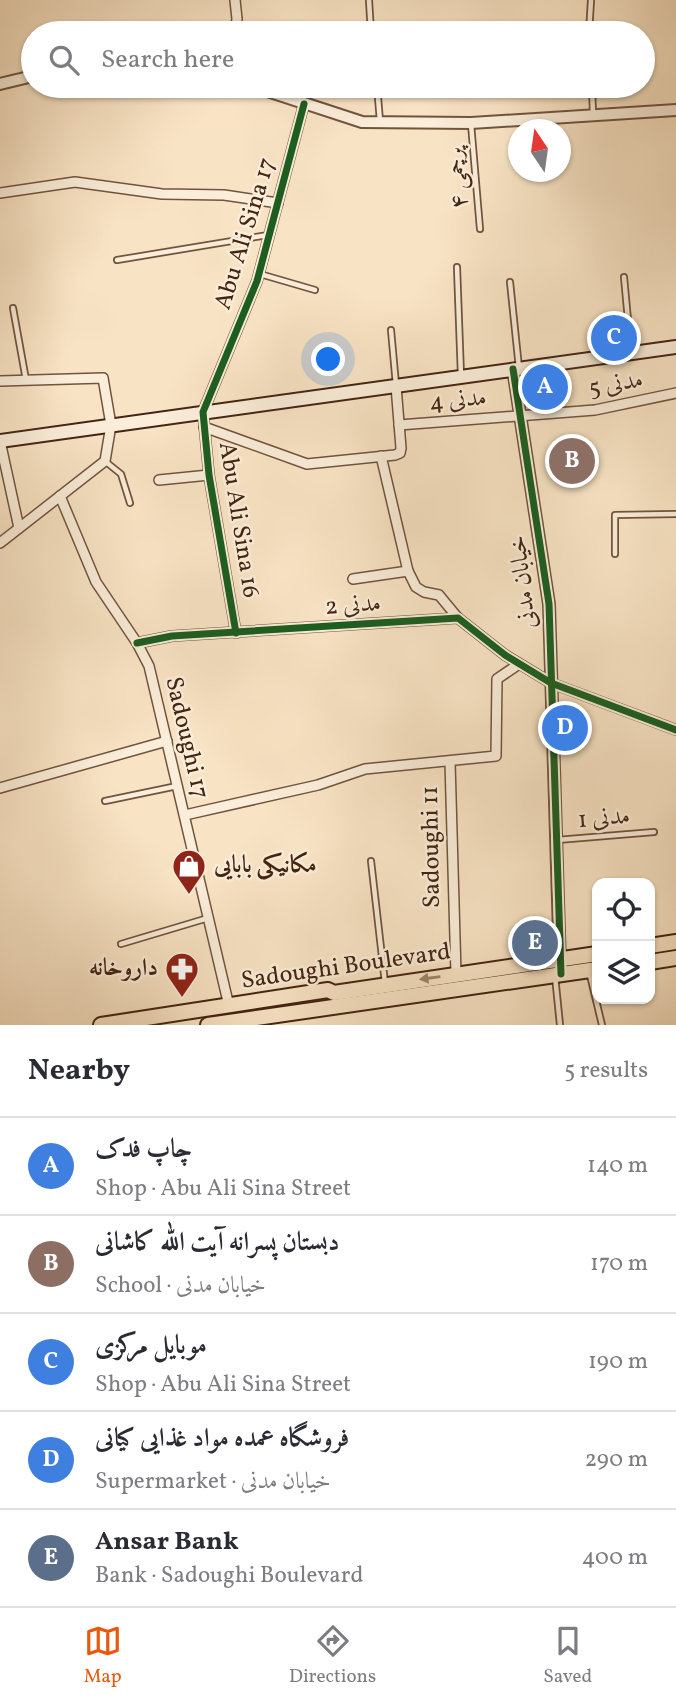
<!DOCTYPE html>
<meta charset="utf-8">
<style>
:root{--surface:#fff;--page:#f7f7f7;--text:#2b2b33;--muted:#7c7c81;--line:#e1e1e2;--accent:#ea580c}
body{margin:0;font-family:Vollkorn,Amiri,serif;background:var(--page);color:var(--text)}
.controls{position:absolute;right:21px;bottom:21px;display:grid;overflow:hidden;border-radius:14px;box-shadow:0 2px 5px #0004}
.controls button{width:63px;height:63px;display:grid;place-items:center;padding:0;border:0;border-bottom:2px solid var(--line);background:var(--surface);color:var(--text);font:35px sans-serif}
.compass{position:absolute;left:508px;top:119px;width:63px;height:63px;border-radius:50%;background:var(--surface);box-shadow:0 2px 5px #0004;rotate:347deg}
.you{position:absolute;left:329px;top:360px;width:24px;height:24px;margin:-18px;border:5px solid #fff;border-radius:50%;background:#1a73e8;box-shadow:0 0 0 10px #1a73e833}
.badge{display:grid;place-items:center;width:46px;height:46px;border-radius:50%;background:var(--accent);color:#fff;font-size:23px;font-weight:700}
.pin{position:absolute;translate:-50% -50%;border:4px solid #fff;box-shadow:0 2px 7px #0006}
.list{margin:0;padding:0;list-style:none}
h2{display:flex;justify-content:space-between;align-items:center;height:91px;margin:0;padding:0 28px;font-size:30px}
h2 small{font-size:23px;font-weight:400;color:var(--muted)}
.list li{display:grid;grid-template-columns:46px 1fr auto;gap:21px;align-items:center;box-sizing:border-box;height:98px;padding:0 28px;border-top:2px solid var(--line)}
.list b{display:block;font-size:26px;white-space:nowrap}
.list p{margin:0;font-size:23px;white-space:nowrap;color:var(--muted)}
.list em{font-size:23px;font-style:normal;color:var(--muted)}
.icon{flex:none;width:38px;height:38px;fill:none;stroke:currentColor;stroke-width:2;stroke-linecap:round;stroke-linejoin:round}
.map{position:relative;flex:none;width:676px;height:1025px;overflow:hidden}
.search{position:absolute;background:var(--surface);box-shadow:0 2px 5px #0004;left:21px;right:21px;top:21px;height:77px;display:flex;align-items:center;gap:18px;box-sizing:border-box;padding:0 24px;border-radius:38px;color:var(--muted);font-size:26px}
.sheet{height:581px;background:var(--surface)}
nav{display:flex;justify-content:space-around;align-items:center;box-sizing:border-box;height:98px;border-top:2px solid var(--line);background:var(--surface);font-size:19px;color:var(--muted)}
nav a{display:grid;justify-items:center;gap:4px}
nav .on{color:var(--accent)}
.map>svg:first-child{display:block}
</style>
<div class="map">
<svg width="676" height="1025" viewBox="0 0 676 1025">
<rect width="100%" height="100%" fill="#f8e3c4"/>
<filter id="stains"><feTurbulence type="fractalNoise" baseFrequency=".00286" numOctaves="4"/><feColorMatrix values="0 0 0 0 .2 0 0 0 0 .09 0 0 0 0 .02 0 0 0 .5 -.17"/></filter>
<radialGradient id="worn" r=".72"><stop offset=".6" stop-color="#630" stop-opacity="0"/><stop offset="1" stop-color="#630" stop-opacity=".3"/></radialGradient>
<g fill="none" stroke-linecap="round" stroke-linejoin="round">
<defs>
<g id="service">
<polyline points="369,0 371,33"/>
<polyline points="589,33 591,0"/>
<polyline points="377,86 380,121"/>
<polyline points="592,86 593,115"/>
<polyline points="471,124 480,229"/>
<polyline points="117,260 268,235"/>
<polyline points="457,267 461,376"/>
<polyline points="260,274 315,290"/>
<polyline points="624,277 631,352"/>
<polyline points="510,282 519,368"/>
<polyline points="13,308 26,380"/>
<polyline points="391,330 396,385"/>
<polyline points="106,462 121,474 130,503"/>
<polyline points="615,554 615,515 676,514"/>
<polyline points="105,801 177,786"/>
<polyline points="557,840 654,832"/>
<polyline points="371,861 385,983"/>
<polyline points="121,944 208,918"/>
<polyline points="589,971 602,1025"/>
<polyline points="555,976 560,1025"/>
</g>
<g id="minor">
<polyline points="235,0 237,19 235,33"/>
<polyline points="0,193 75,182 162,194 224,195 278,203"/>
<polyline points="0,381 103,378 111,425 105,461 0,543"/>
<polyline points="399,425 595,410 676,393"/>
<polyline points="204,427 307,464 395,455 400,453 401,448 396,386"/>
<polyline points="0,441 19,528"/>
<polyline points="381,456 408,571 416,587 424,592 439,595 458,618"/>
<polyline points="159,480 209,475"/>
<polyline points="60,496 96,582 137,643 149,666 229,1006"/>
<polyline points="353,579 408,571"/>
<polyline points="236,633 209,475 203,412 257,281 304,104"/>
<polyline points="137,643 172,636 458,618 505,655 551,683 676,730"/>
<polyline points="450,762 456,974"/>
<polyline points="0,788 167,741"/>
<polyline points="185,815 318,785 365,769 496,756 497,679 519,664"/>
</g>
<g id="tertiary">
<polyline points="0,84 33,76"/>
<polyline points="252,86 362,122 471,123 676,110"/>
<polyline points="513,369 549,604 560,966"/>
</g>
<polyline id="secondary" points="0,441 676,347"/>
<g id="primary">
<polyline points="650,946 676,942"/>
<polyline points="650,962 676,958"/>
<polyline points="101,1025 328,990 334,993 597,954"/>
<polyline points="208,1025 597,969"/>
</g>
</defs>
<!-- service casing -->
<use href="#service" stroke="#71543e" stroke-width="8"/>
<!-- minor casing -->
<use href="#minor" stroke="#71543e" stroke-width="12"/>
<!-- tertiary casing -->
<use href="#tertiary" stroke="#71543e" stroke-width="14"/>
<!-- secondary casing -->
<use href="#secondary" stroke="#442412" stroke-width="16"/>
<!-- primary casing -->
<use href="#primary" stroke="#442412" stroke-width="18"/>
<!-- service -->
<use href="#service" stroke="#faedd9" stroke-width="4.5"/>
<!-- minor -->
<use href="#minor" stroke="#faedd9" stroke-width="9"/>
<!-- tertiary -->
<use href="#tertiary" stroke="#faedd9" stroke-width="10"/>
<!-- secondary -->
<use href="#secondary" stroke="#faedd9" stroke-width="12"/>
<!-- primary -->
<use href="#primary" stroke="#f8e3c4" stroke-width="14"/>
<defs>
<g id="cycleway">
<polyline points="513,369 549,604 561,974"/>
<polyline points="236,633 209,475 203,412 257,281 304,104"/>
<polyline points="137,643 172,636 458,618 505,655 551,683 676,730"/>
</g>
</defs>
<!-- cycleway casing -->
<use href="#cycleway" stroke="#faedd9" stroke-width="11"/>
<!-- cycleway -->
<use href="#cycleway" stroke="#1b5e20" stroke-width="7"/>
</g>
<!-- one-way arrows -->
<defs><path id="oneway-solid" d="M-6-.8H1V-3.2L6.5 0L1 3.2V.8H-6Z" transform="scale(1.75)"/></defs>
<use fill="#9e846b" href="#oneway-solid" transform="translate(430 978) rotate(172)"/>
<!-- icons -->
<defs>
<symbol id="shop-pin" viewBox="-11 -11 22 30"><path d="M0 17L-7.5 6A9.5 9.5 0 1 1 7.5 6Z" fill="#8f2418" stroke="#faedd9"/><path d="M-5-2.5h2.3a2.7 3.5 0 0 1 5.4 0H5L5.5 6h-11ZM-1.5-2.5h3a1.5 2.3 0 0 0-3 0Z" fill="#fff"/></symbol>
<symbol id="pharmacy-pin" viewBox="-11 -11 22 30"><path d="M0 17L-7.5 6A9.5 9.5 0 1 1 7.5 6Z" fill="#8f2418" stroke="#faedd9"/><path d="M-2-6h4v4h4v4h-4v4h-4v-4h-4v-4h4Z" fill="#fff"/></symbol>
</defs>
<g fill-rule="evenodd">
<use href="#shop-pin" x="170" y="847" width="38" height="52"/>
<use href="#pharmacy-pin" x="163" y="950" width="38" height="52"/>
</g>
<g text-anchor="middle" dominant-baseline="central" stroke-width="5" stroke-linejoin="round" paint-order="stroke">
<!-- street labels -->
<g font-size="24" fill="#442412" stroke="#faedd9">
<text transform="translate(458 178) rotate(-95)">پرچمی ۴</text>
<text transform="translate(246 234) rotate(-73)">Abu Ali Sina 17</text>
<text transform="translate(616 385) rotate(-10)">مدنی 5</text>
<text transform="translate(458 401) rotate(-5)">مدنی 4</text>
<text transform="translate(238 520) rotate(81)">Abu Ali Sina 16</text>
<text transform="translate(524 582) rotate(-97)">خیابان مدنی</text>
<text transform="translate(353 606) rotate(-4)">مدنی 2</text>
<text transform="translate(186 738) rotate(77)">Sadoughi 17</text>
<text transform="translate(604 819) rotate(-5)">مدنی 1</text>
<text transform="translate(432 847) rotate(-91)">Sadoughi 11</text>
<text transform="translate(346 967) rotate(-8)">Sadoughi Boulevard</text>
</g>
<!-- poi labels -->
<g font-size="24" font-weight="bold" fill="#442412" stroke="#faedd9" text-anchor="start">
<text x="214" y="866">مکانیکی بابایی</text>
<text x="158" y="969" text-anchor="end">داروخانه</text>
</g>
</g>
<rect width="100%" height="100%" filter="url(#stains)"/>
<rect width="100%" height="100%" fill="url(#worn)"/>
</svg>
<div class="controls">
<button><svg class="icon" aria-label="locate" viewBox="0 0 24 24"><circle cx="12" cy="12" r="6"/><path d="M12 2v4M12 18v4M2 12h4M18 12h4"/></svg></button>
<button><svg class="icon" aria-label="layers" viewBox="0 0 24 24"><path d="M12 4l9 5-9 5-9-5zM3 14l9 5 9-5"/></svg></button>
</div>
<svg class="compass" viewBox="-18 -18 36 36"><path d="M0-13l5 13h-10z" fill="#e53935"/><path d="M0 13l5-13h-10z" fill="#7c7c81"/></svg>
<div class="you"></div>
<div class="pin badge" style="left:545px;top:387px;background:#3f7fe0">A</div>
<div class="pin badge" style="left:572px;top:461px;background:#8d6e63">B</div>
<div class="pin badge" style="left:614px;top:338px;background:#3f7fe0">C</div>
<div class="pin badge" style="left:565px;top:728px;background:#3f7fe0">D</div>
<div class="pin badge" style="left:535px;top:943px;background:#5c6f8a">E</div>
<div class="search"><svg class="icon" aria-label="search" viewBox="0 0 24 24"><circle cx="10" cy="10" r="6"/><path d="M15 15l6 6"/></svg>Search here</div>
</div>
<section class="sheet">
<h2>Nearby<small>5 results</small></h2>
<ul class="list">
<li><span class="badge" style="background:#3f7fe0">A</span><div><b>چاپ فدک</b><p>Shop · Abu Ali Sina Street</p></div><em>140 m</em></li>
<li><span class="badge" style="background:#8d6e63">B</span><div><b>دبستان پسرانه آیت الله کاشانی</b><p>School · خیابان مدنی</p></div><em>170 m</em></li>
<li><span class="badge" style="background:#3f7fe0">C</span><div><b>موبایل مرکزی</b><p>Shop · Abu Ali Sina Street</p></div><em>190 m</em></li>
<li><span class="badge" style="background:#3f7fe0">D</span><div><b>فروشگاه عمده مواد غذایی کیانی</b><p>Supermarket · خیابان مدنی</p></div><em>290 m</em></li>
<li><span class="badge" style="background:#5c6f8a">E</span><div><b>Ansar Bank</b><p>Bank · Sadoughi Boulevard</p></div><em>400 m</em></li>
</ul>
</section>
<nav>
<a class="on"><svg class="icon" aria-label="map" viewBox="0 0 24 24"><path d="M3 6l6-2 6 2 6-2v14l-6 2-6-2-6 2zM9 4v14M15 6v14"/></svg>Map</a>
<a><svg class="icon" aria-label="directions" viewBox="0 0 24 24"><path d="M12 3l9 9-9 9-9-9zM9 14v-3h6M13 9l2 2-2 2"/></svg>Directions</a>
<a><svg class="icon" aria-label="saved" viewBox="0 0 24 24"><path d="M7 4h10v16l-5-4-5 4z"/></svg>Saved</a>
</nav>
